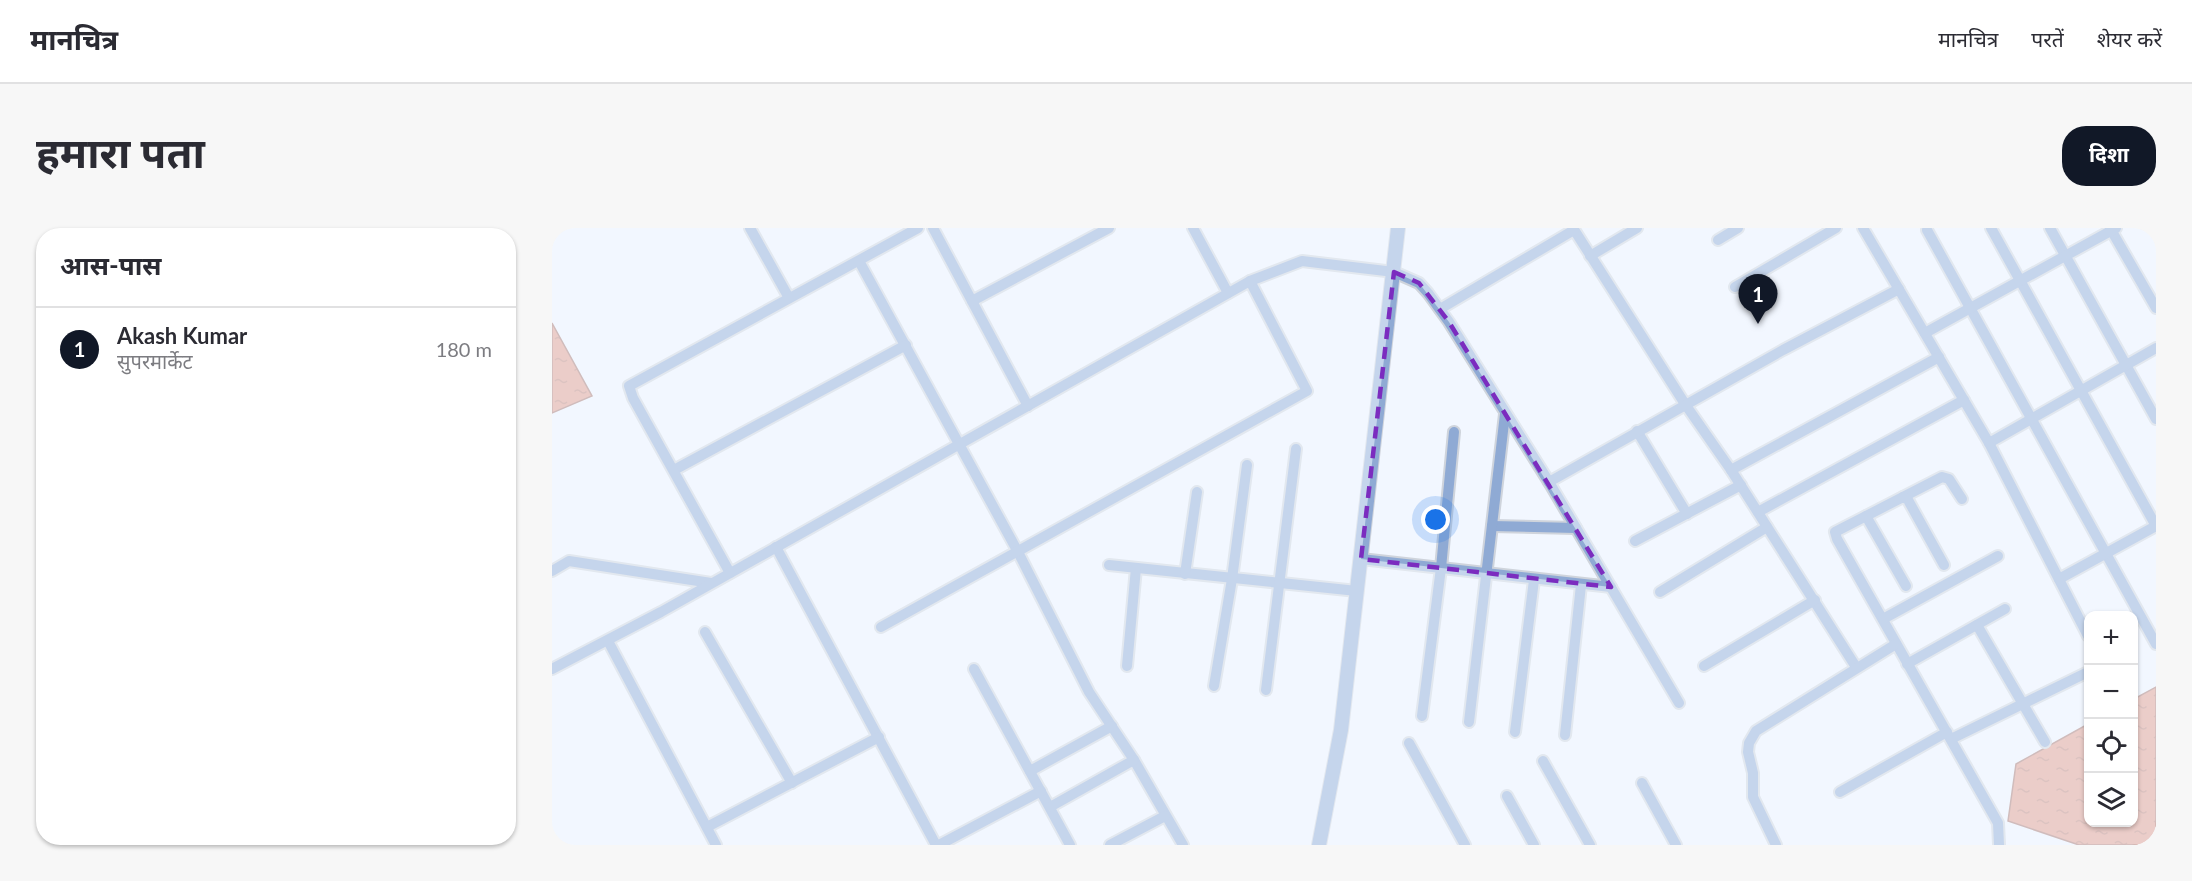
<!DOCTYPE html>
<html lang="hi">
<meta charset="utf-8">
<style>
:root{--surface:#fff;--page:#f7f7f7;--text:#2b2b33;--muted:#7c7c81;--line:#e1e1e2;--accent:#111827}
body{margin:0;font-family:Lato,"Noto Sans Devanagari",sans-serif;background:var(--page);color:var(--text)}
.controls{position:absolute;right:18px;bottom:18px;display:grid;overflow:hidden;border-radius:12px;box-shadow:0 2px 4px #0004}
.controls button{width:54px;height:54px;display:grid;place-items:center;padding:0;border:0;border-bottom:2px solid var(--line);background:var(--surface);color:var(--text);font:30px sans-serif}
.you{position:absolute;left:884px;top:292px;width:21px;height:21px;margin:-15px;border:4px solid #fff;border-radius:50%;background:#1a73e8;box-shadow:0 0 0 9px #1a73e833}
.badge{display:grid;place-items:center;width:39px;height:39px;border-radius:50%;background:var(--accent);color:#fff;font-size:20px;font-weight:700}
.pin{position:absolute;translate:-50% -50px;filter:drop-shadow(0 2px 3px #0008)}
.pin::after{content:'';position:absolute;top:32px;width:21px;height:18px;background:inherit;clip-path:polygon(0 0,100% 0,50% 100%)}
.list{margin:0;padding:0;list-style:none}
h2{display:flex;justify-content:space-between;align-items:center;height:78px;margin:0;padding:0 24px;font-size:26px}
h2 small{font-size:20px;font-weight:400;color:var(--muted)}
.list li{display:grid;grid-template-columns:39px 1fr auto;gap:18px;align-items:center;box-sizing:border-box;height:84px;padding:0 24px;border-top:2px solid var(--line)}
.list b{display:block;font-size:22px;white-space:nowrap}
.list p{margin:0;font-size:20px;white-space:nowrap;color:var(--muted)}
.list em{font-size:20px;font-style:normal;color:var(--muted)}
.icon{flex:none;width:33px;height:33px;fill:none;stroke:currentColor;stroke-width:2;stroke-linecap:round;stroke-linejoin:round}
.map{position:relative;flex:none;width:1604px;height:617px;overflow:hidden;border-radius:24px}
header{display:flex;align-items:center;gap:36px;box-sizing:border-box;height:84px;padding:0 30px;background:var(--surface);border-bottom:2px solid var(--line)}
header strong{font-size:28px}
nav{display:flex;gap:33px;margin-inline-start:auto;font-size:21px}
.intro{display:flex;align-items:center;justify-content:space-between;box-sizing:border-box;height:144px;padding:0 36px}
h1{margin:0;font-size:42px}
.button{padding:15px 27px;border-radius:24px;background:var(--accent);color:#fff;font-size:21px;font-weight:700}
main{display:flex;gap:36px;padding:0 36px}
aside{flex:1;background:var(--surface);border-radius:24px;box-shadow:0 2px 4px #0004}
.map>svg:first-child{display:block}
</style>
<header>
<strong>मानचित्र</strong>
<nav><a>मानचित्र</a><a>परतें</a><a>शेयर करें</a></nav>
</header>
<div class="intro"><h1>हमारा पता</h1><a class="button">दिशा</a></div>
<main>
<aside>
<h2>आस-पास<small></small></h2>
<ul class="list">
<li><span class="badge">1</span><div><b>Akash Kumar</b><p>सुपरमार्केट</p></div><em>180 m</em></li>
</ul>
</aside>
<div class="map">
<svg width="1604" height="617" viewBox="0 0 1604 617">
<defs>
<pattern id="water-ripples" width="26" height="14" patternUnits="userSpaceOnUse" patternTransform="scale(1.5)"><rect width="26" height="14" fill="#e29988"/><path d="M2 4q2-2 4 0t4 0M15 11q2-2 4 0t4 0" fill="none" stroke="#c18375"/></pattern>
</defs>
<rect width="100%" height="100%" fill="#f2f7ff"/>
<!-- water -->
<g fill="url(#water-ripples)" stroke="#a6746b" stroke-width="1.5">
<polygon points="0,95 40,168 0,185"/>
<polygon points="1604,459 1604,617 1527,617 1456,593 1464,536 1536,496 1536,594 1582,594 1582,471"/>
</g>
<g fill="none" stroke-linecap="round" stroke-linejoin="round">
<defs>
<g id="minor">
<polyline points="198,0 237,70"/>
<polyline points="381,0 476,178"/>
<polyline points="641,0 676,65"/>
<polyline points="1021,0 1133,176 1179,242 1304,439"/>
<polyline points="1311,0 1437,215 1536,408"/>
<polyline points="1439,0 1604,298"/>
<polyline points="1498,0 1604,191"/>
<polyline points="1558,0 1604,80"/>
<polyline points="1375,2 1604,416"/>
<polyline points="1166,12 1186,0"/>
<polyline points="1038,28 1085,0"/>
<polyline points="307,33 466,324 537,464 582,532 631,617"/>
<polyline points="1183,59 1284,0"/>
<polyline points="420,73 557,0"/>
<polyline points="888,81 1022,2"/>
<polyline points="1373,105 1564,0"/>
<polyline points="1085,203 1135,286"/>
<polyline points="1437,215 1604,120"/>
<polyline points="122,242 354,117"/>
<polyline points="1179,242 1387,129"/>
<polyline points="997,254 1231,122 1347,61"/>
<polyline points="1351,269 1390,249 1397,251 1410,271"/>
<polyline points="1206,284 1412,172"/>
<polyline points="1314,288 1354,358"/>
<polyline points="940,298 1024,300"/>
<polyline points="1083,313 1189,257"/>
<polyline points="224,319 384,617"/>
<polyline points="809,331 1059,359"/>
<polyline points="557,337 805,363"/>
<polyline points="1392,337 1356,272 1351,269 1283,304 1285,311 1446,595 1447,617"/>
<polyline points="0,343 17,333 159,355"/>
<polyline points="178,345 81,170 77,158 366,0"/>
<polyline points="633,346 645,264"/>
<polyline points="1507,351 1604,298"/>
<polyline points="1108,364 1215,299"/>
<polyline points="1331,391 1446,328"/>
<polyline points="1425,397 1493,514"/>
<polyline points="329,399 755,163 698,53"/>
<polyline points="153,404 240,555"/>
<polyline points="56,413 164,617"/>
<polyline points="1355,436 1453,381"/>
<polyline points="575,438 584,340"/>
<polyline points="1152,438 1263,372"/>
<polyline points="0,441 109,384 698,53 750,33 842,44 867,55 876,65 897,94 997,254 1127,475"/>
<polyline points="422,441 518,617"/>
<polyline points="662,458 680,351 695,237"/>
<polyline points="714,462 744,221"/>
<polyline points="870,488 889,340 902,204"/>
<polyline points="917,494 953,186"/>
<polyline points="963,504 982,352"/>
<polyline points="1013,507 1029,357"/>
<polyline points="1399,511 1536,444"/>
<polyline points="857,515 913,617"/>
<polyline points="991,533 1038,617"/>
<polyline points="478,543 560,498"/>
<polyline points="1090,555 1124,617"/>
<polyline points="1288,564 1395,504"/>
<polyline points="955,568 982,617"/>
<polyline points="498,579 582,532"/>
<polyline points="155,599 327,509"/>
<polyline points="387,617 489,563"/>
<polyline points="558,617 613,588"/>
<polyline points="1224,617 1201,569 1201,545 1196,524 1197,515 1204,503 1344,416"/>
</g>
<polyline id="tertiary" points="767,617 789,502 846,0"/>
</defs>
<!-- minor casing -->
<use href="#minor" stroke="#cfd4dc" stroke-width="14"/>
<!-- tertiary casing -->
<use href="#tertiary" stroke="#cfd4dc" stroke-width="16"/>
<!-- minor -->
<use href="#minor" stroke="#8faad4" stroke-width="10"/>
<!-- tertiary -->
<use href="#tertiary" stroke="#8faad4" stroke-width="14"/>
</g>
<!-- marked area -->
<path d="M0 0H1604V617H0ZM842,44L867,55L897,94L1059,359L809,331Z" fill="#f2f7ff" fill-opacity=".55" fill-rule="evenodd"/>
<path fill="none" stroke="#7b2cbf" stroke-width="4.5" stroke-dasharray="12 8" stroke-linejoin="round" d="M842,44L867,55L897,94L1059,359L809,331Z"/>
</svg>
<div class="controls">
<button>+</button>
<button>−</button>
<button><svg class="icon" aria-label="locate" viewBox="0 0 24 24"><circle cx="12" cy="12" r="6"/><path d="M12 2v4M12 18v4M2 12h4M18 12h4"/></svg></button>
<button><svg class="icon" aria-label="layers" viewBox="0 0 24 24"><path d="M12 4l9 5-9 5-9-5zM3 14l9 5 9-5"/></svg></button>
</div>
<div class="you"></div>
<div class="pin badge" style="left:1206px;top:96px">1</div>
</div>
</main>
